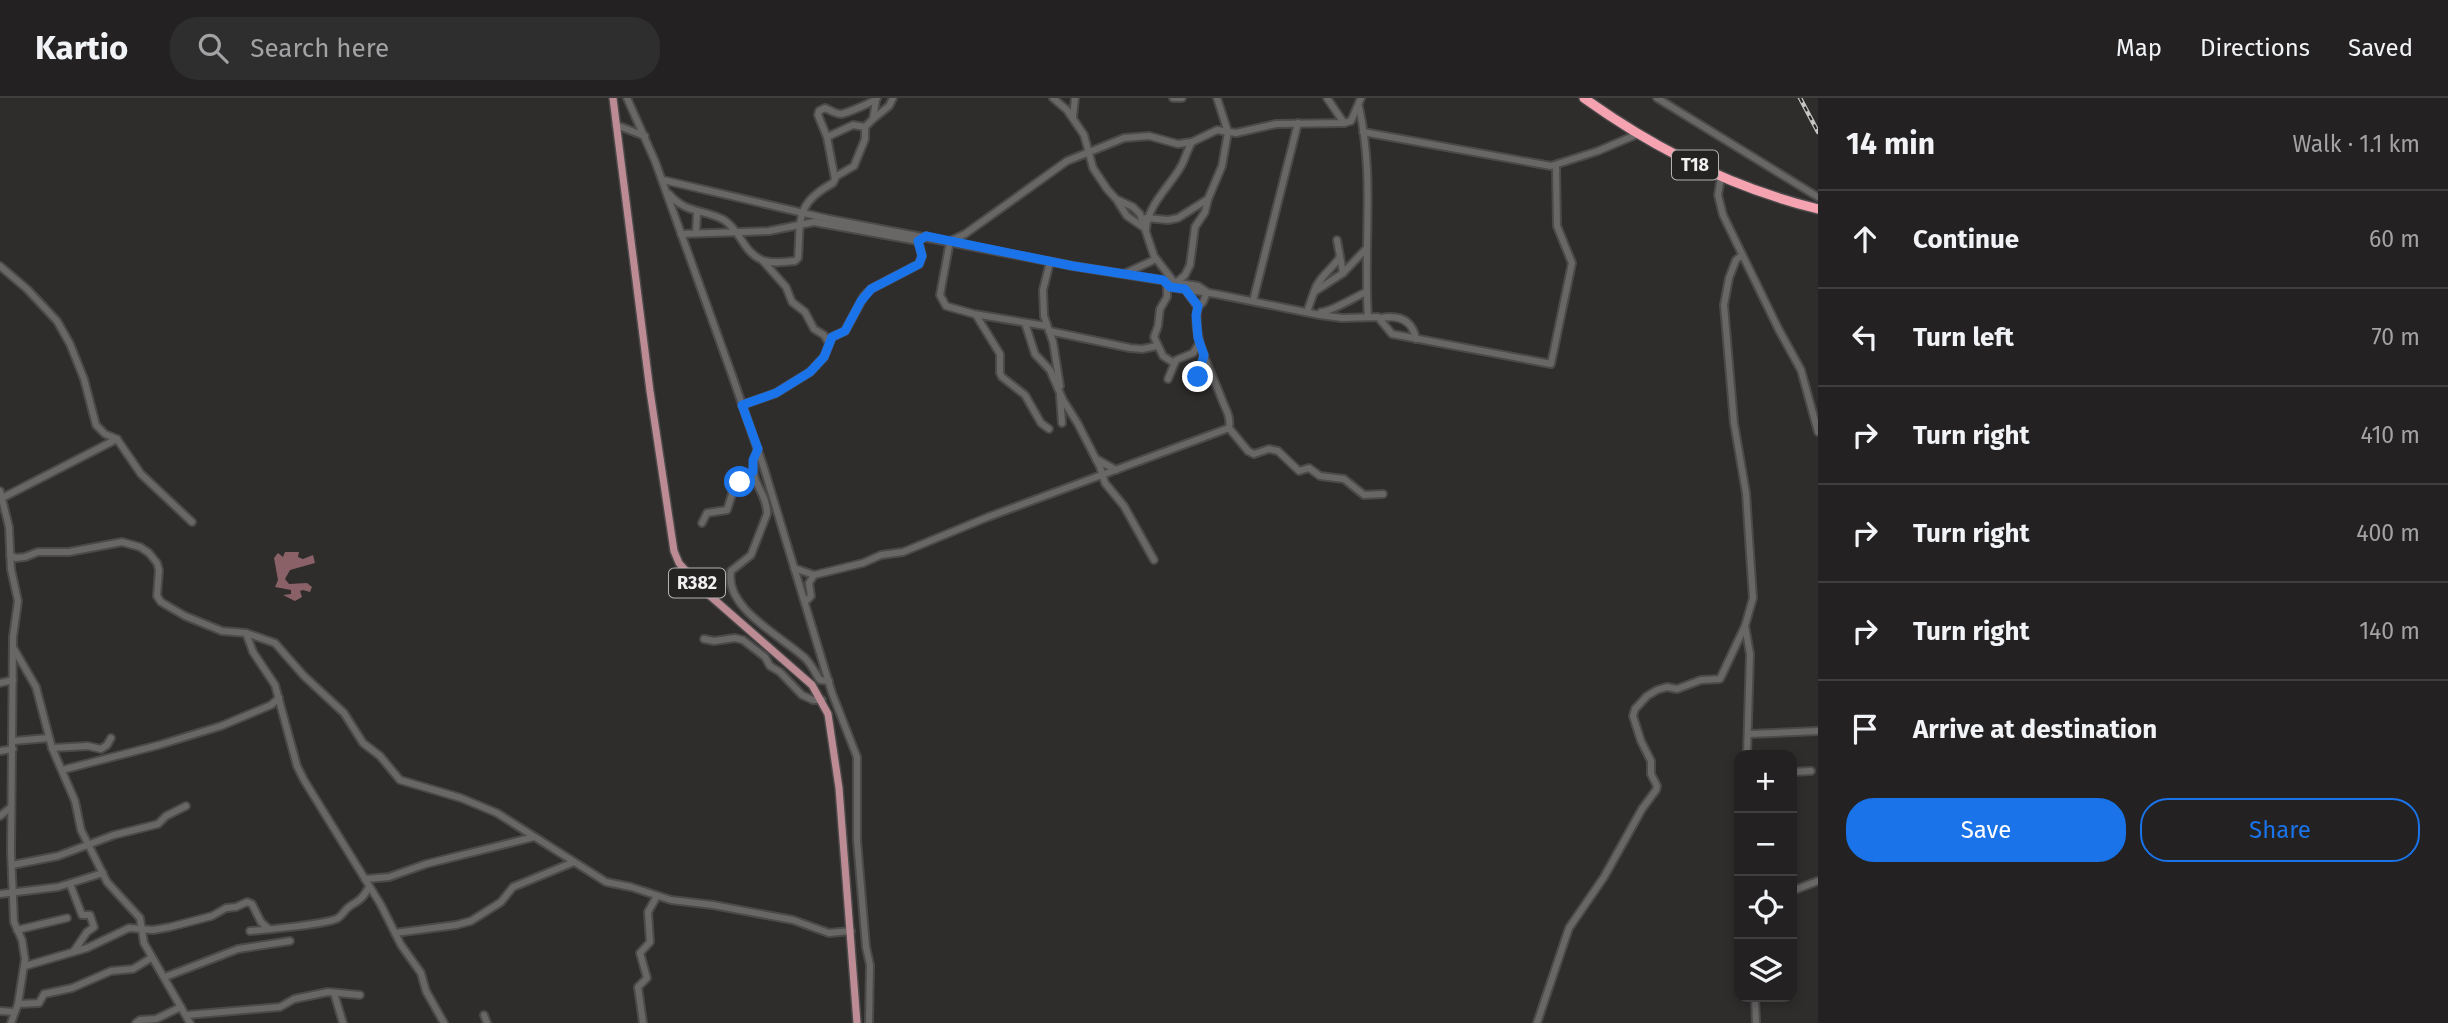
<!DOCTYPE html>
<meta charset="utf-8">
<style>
:root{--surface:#232121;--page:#2f2e2e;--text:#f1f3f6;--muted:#a3a3a5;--line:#403e3f;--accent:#1a73e8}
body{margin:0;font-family:"Fira Sans",sans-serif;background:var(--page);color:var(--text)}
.controls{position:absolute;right:21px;bottom:21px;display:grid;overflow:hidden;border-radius:14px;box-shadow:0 4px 10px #0003}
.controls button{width:63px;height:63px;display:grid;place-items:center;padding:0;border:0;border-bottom:2px solid var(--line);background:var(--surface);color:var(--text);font:35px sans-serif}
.stop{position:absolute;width:21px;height:21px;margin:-16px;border:5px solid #1a73e8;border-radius:50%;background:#fff}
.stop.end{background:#1a73e8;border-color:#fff;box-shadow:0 2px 7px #0008}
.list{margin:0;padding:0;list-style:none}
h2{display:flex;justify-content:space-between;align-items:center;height:91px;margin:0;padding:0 28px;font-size:30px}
h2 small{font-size:23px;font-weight:400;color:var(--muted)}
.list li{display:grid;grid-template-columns:46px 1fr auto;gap:21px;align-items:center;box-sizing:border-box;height:98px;padding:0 28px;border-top:2px solid var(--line)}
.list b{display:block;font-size:26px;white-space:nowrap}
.list em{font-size:23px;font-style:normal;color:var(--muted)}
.actions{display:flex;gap:14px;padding:21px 28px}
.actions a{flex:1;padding:16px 0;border:2px solid var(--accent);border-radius:28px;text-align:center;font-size:24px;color:var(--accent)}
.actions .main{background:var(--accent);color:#fff}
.icon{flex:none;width:38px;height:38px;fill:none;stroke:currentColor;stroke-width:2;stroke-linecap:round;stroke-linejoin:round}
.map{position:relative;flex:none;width:1818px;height:925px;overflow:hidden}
header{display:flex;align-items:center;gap:42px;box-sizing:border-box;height:98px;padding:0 35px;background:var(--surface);border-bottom:2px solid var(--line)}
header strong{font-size:33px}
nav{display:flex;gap:38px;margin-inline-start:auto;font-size:24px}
.search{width:490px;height:63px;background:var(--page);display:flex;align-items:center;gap:18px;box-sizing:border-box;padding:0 24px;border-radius:28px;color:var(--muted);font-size:26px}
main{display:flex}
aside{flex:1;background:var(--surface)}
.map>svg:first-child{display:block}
</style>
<header>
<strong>Kartio</strong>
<div class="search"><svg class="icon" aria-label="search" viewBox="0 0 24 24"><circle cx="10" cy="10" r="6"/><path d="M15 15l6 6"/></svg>Search here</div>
<nav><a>Map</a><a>Directions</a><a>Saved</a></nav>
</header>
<main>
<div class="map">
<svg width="1818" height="925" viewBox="0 0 1818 925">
<rect width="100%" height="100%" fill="#2f2c2c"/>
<!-- water -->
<polygon fill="#896167" points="285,454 299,454 298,459 303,461 313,457 315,465 290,472 285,481 289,486 307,485 312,489 310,494 303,492 300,493 302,499 295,503 283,497 291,496 291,492 275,489 278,482 274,460 278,455 283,459"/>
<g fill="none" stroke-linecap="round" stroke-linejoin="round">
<defs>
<g id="minor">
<polyline points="627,0 655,63 732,277 764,370 832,595 857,659 857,742 866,849 870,867 869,925"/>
<polyline points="1053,0 1067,12 1084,37 1093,70 1107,91 1116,101 1133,109 1140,116 1154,158 1174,184"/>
<polyline points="1173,0 1182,0"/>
<polyline points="1327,0 1344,25"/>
<polyline points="1657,0 1818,99"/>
<path d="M1359,9C1375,79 1363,149 1368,219"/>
<polyline points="1073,19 1075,0"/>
<polyline points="873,21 889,8 893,0"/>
<polyline points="616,27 645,38"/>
<polyline points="1363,34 1551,68 1598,53 1638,36"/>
<polyline points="827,39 853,27 865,29"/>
<polyline points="835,79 854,68 865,41 865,29 873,21 876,2"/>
<polyline points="1721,79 1718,97 1723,117 1779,232 1801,272 1818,334"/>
<polyline points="663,82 829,121 1073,168 1198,188 1207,194 1203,204 1198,209"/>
<path d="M669,96C686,116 704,111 724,122C741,133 743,154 762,162C772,166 785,164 795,163L798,160C801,123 794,106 833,85L835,81L827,39L818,17L819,13L825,10C830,12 836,16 841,16C847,15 874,4 877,0"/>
<polyline points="1118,104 1127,118 1143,129"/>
<polyline points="1146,120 1168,122 1178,120 1208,101"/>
<path d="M1146,131C1148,107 1168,90 1180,70C1185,62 1187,52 1192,44"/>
<polyline points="696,135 697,115"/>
<polyline points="681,136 769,133 814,124 918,143"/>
<polyline points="1337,142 1343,175"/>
<polyline points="1741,158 1736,162 1729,180 1724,207 1734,325 1746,395 1753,500 1745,528 1750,556 1747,657"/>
<polyline points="763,163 786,189 792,204 805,214 814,231 824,237 829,245"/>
<polyline points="1050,164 1043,192 1044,218 1053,244 1060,288"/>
<polyline points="0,168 27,191 57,223 70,246 84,281 96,327 105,336 117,341 141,376 192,424"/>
<polyline points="1126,175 1156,161"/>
<polyline points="1165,183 1170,189 1216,196 1320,217 1342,220 1378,219 1392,236 1551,266 1572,165 1557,128 1556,68"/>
<polyline points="1177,184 1185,177 1190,167 1195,129 1205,114 1208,101 1222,68 1228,34 1217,0"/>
<polyline points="1167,187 1167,199 1160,211 1158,228 1154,239 1163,258 1174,265"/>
<path d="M1185,191L1198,209C1191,240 1210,270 1221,299C1225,311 1231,317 1229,330L1248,353L1254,356L1269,351L1278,353L1299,373L1309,370L1320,378L1344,381L1364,397L1383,396"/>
<path d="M1314,194C1318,180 1332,171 1340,159"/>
<polyline points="1253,203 1298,25"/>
<polyline points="1308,211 1314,194 1343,175 1365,152"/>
<path d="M1321,214C1331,214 1355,199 1366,194"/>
<polyline points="976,217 1000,256 1000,275 1002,279 1025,297 1041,325 1049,331"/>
<path d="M1381,220C1398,217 1412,221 1416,241"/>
<polyline points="1025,225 1035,256 1050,272 1063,302 1078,326 1100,369 1105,385 1124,408 1154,462"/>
<polyline points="1046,228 974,216 946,208 940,197 950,143 965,136 1067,63 1124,40 1149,38 1178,46 1192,44 1217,32 1236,35 1276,26 1344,25 1351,23 1361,0"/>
<polyline points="1049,233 1130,250 1142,251 1157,248"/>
<polyline points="1198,279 1204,257"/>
<polyline points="1168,281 1176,262 1193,255 1199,246"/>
<polyline points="1060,298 1062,325"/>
<polyline points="742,307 776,295 810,274 824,259 832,239 845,233 864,198 871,191 919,166 922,158 918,143 926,138"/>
<path d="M758,351C744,384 767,390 767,416L751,457L731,473C724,510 781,538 805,560C812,567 815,575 820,582L829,583"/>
<polyline points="1096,361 1116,372"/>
<polyline points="0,393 9,429 11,471 18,503 13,539 11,754 14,824 22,842 25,861 18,906 11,925"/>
<polyline points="2,400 117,341"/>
<polyline points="702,425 707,415 727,412 734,390 753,374"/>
<polyline points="10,457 16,460 25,459 38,454 69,454 122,444 140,449 149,455 157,465 159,472 157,498 161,504 185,518 222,533 246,535 275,545 304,578 344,615 363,645 380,658 400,682 461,700 497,715 606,784 631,789 671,802 713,807 793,822 829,835 851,833"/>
<polyline points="794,470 814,477 863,465 881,457 903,454 988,419 1229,330"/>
<polyline points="805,504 811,498 809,485 814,477"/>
<polyline points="246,535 253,554 275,587 297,668 304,682 381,807 401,847 421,875 426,893 444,925"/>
<polyline points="704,541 714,543 735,540 743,542 765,559 770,568 780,574 802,597 813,602 822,602"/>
<polyline points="14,551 36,589 52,650 75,703 81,732 107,784 140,820 144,845 190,925"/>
<polyline points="0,585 13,582"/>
<polyline points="1749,636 1818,633"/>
<polyline points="13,643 49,640"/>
<polyline points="52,650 88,648 101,651 107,647 111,640"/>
<polyline points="0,653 13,651"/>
<polyline points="62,672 159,647 221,628 271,607 279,600"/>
<polyline points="1792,674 1811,673"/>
<polyline points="0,718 10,710"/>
<polyline points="12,767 58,758 114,737 158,726 166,718 186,708"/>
<polyline points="365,781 389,779 426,766 534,739"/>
<polyline points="70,786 82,817 90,817 94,829 87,834 74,853"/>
<polyline points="1792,793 1818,783"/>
<polyline points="0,796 58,789 103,775"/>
<polyline points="17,832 67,820"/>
<path d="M250,833C264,832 329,826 338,820C343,817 345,811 350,808C360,802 363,800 369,789"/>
<polyline points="395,835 456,827 471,823 501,804 513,789 574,764"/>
<polyline points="25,868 87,850 129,830 153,832 170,829 212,818 226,810 236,809 247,804 252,806 261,824 269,831"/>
<polyline points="165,879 238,851 290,843"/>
<polyline points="334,895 343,925"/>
<polyline points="1755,899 1756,925"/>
<polyline points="18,906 39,905 44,896 72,890 111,873 133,871 151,860"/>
<polyline points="0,913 14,914"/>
<polyline points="187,917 280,909 294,901 328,894 360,897"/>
<polyline points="484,917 487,925"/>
<polyline points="136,925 140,922 156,921 181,909"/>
<polyline points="643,925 638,889 647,880 640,855 650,844 648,814 657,798"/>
<polyline points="1537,925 1569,830 1604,779 1642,711 1656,692 1657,688 1651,676 1651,663 1641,643 1633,618 1635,611 1647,598 1657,592 1667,589 1677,591 1701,582 1720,581 1745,528"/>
</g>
<polyline id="major" points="613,0 650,293 674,453 679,465 700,489 812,587 828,616 839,690 857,925"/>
<path id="highway" d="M1584,0C1655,51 1733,90 1818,111"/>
</defs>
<!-- minor casing -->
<use href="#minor" stroke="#4b4949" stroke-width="10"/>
<!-- major casing -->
<use href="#major" stroke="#4b4949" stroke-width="10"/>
<!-- highway casing -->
<use href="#highway" stroke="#4b4949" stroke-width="12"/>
<!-- minor -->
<use href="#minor" stroke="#696666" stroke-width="6"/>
<!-- major -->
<use href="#major" stroke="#bd8b93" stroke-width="7"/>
<!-- highway -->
<use href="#highway" stroke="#f5a3b1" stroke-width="9"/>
<defs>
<polyline id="rail" points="1800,0 1818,34"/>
</defs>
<!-- rail casing -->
<use href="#rail" stroke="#c6c3c4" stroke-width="4.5"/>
<!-- rail -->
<use href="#rail" stroke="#252222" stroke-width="2" stroke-dasharray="5" stroke-linecap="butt"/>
</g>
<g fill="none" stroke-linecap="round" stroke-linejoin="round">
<!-- route -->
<polyline stroke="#1a73e8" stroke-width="9" points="740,384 753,374 753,362 758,351 742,307 776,295 810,274 824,259 832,239 845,233 861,203 871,191 919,166 922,158 918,143 926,138 1073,168 1163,182 1170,189 1185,191 1198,208 1196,217 1198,240 1204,257 1198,279"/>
</g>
<g text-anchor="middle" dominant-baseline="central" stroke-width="7" stroke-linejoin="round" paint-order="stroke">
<!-- shield labels -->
<g fill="#252222" stroke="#b4b2b2" stroke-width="2">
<rect x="1672" y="52.5" width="46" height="29" rx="5"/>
<rect x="669" y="470.5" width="56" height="29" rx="5"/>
</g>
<g font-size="18" font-weight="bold" fill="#f1eff0">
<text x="1695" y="67">T18</text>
<text x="697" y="485">R382</text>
</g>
</g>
</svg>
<div class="controls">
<button>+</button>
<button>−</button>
<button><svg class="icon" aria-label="locate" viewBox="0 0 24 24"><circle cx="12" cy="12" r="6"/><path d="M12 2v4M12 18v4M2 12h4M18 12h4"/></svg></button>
<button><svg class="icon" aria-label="layers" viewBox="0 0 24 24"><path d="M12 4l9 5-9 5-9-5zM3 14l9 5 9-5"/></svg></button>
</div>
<div class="stop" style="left:740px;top:384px"></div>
<div class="stop end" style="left:1198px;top:279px"></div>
</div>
<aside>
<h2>14 min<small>Walk · 1.1 km</small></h2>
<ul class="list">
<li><svg class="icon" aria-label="ahead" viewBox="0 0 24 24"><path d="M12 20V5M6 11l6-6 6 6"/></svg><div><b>Continue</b></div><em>60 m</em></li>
<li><svg class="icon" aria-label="left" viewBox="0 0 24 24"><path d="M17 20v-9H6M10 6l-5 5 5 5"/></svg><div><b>Turn left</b></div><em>70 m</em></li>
<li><svg class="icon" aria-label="right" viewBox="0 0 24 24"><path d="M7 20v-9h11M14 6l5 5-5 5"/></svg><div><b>Turn right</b></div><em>410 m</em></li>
<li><svg class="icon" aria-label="right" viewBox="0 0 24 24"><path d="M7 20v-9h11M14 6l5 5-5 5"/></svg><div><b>Turn right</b></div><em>400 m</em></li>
<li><svg class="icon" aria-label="right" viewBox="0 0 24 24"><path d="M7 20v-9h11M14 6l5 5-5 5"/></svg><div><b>Turn right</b></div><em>140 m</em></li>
<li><svg class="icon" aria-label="arrive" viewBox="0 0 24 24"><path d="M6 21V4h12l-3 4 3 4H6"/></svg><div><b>Arrive at destination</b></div></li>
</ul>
<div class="actions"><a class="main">Save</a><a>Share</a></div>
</aside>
</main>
